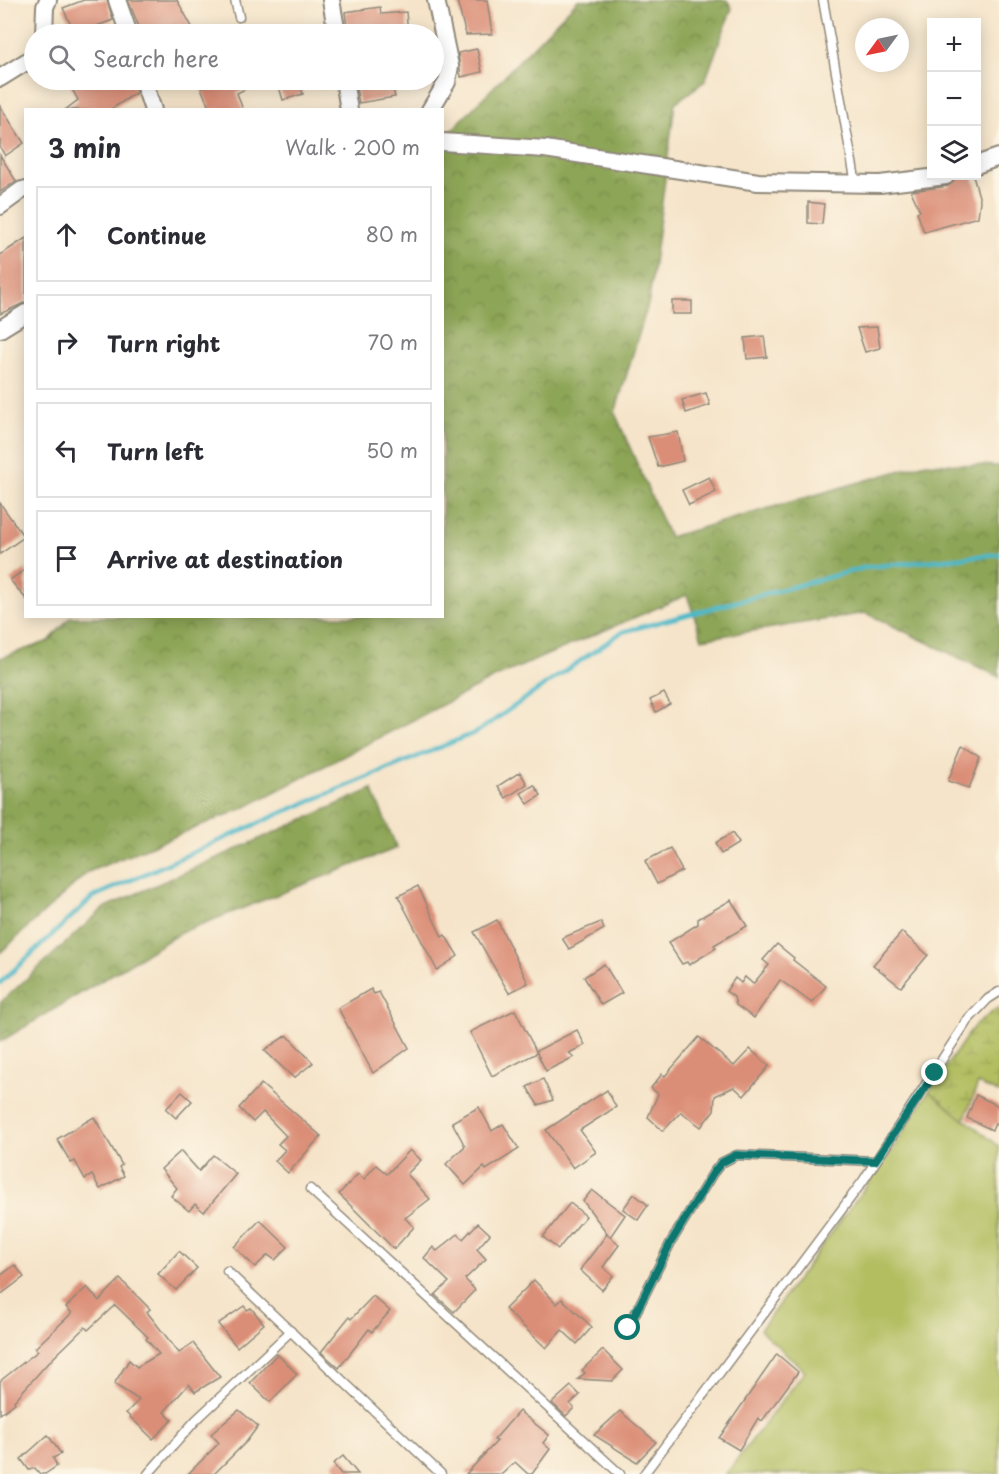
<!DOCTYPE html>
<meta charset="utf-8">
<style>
:root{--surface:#fff;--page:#f7f7f7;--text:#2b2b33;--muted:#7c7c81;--line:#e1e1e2}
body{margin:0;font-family:"Playpen Sans",sans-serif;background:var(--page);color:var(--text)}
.controls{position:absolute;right:18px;top:18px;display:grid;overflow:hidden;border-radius:0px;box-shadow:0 3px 15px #0003}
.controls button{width:54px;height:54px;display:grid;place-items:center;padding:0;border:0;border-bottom:2px solid var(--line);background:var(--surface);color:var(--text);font:30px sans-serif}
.compass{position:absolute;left:855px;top:18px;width:54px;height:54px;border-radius:50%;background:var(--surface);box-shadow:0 3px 15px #0003;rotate:237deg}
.stop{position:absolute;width:18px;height:18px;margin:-14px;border:4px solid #0f766e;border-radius:50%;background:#fff}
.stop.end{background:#0f766e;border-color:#fff;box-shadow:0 2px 6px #0008}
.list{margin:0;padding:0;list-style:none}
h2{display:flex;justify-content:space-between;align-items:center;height:78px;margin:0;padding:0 24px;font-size:26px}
h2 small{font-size:20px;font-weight:400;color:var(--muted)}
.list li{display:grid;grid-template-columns:39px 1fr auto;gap:18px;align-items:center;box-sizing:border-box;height:96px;margin:0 12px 12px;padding:0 12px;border:2px solid var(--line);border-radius:0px}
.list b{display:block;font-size:22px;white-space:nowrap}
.list em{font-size:20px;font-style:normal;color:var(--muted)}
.icon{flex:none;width:33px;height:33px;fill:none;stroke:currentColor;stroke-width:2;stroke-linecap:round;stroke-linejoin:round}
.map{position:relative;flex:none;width:999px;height:1474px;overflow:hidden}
.search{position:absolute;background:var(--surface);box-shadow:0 3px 15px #0003;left:24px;top:24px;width:420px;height:66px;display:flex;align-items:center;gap:15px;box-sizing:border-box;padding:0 21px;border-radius:33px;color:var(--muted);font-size:22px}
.panel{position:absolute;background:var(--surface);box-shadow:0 3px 15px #0003;left:24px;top:108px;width:420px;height:510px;border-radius:0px}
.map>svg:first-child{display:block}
</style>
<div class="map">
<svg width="999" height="1474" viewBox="0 0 999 1474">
<defs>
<pattern id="forest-crowns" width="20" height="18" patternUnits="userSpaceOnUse" patternTransform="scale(1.5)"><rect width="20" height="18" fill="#8da556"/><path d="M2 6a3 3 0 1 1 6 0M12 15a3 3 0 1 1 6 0" fill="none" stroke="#738747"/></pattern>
<pattern id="wetland-marsh" width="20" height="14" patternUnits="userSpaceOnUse" patternTransform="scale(1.5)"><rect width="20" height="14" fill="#b2be60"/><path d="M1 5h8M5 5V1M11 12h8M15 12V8" fill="none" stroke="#99a354"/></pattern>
</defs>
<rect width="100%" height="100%" fill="#fcf5e5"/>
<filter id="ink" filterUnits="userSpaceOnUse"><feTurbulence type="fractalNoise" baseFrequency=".0167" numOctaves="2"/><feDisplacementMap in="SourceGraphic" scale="12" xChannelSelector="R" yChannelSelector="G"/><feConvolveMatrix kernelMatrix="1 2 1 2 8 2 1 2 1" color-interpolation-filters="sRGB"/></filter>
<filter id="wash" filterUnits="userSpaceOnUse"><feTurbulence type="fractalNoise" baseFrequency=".008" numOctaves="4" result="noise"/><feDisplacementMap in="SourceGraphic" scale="24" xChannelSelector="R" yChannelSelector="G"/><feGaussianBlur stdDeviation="1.35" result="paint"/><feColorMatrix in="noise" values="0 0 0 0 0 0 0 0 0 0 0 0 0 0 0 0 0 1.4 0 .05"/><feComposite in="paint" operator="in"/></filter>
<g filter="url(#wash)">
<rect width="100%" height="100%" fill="#f5e4c9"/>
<!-- grass -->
<polygon fill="#b2be60" stroke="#6e7446" stroke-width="1.5" points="929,1091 999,1146 999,1474 726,1474 805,1371 760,1330 891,1152"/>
<!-- forest -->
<g fill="url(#forest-crowns)" stroke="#5c6840" stroke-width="1.5">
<polygon points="578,0 727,0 732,8 705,81 675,103 649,301 615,413 669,537 926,463 999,466 999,677 866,613 702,639 687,595 496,677 244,808 88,872 0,953 0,658 49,641 70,617 442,616 443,139"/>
<polygon points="372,789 397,848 182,932 0,1042 0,1003 104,908"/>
</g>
<!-- wetland -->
<polygon fill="url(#wetland-marsh)" stroke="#6e7446" stroke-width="1.5" points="999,1007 999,1093 978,1084 964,1120 929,1091 974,1026"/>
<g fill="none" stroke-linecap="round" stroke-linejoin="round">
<!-- stream -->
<polyline stroke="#4cb8c8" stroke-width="4.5" points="0,983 93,897 279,814 477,732 622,632 867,567 999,554"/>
</g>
<g id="blocks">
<!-- building -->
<g fill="#db8e77">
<polygon points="84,0 107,0 113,20 75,34 63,8"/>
<polygon points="128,0 177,0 196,34 142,34"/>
<polygon points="465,0 487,0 492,34 466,35 457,1"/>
<polygon points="380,7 381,14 406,12 408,34 388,34 388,29 348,34 345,12"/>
<polygon points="477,49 482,72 461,77 458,53"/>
<polygon points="67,80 133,80 136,93 110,110 65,110 78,100"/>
<polygon points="198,80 263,80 237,93 243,110 210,110"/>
<polygon points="277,80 299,80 303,94 283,100"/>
<polygon points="372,80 391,80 395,97 359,103 355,83"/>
<polygon points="0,106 24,143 5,156 0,147"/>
<polygon points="0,155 16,181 0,192"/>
<polygon points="973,176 980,200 978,217 924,232 917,212 920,211 911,191 948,186 956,177"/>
<polygon points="808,202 824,204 822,224 808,223"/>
<polygon points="26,238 26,302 0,314 0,255"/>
<rect x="672" y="301" width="20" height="13"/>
<polygon points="877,327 880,348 865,352 857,328"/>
<polygon points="764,336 767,357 747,359 745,338"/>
<polygon points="706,393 710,405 686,413 682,400"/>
<polygon points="678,432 683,461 658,467 648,437"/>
<polygon points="709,477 716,492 689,505 682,490"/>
<polygon points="0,503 24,537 0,554"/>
<polygon points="26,569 26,599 10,580"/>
<polygon points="664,693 670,704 656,712 650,700"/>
<polygon points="963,745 981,758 969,788 948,781"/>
<polygon points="520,772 527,784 506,798 498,786"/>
<polygon points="534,785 541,795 528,804 521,793"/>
<polygon points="732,833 739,843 721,854 715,843"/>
<polygon points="670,848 682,871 657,884 645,861"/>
<polygon points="418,886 442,937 445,935 458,956 437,970 398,896"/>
<polygon points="731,900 747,926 714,945 716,948 689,965 687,962 682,964 668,943 698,924 698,919"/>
<polygon points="497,920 528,983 509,993 474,932"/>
<polygon points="601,922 604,929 569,949 562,938"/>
<polygon points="902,932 928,955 901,987 873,965"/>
<polygon points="777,944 794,958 793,960 826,986 812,1003 780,980 754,1018 736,1005 734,997 726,991 735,978 741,983 745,977 753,984 769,965 763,960"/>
<polygon points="604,964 622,993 601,1005 584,977"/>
<polygon points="371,989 374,994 379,992 409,1048 373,1073 338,1008"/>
<polygon points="515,1010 537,1053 492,1076 470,1032"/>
<polygon points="577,1030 585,1045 569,1053 574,1057 546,1071 536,1051"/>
<polygon points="287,1035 313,1063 294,1078 264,1050"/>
<polygon points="699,1037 734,1066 750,1049 769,1066 744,1096 734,1087 715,1096 714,1110 701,1127 681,1112 663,1131 648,1117 658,1094 651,1088 662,1074 665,1076"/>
<polygon points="543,1079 553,1100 538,1105 527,1087"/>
<polygon points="261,1084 321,1136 288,1173 275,1161 285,1150 278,1144 286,1136 263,1112 253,1122 239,1108"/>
<polygon points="607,1090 616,1107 580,1130 596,1152 573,1168 546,1130"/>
<polygon points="182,1092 192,1101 176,1118 166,1109"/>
<polygon points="976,1095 999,1106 999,1126 995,1124 992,1130 967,1118"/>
<polygon points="479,1107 492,1131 503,1124 519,1149 486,1170 484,1167 465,1185 446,1164 465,1146 452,1122"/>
<polygon points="94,1117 122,1165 119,1167 124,1176 100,1189 92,1175 85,1179 75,1161 71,1163 57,1139"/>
<polygon points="410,1150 421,1160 407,1174 430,1199 405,1218 414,1227 394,1249 339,1194 358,1174 364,1179 376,1165 387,1174"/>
<polygon points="181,1151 199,1171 213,1155 236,1174 204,1212 195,1204 189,1211 171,1196 177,1188 161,1169"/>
<polygon points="592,1190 625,1215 610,1237 583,1201"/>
<polygon points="634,1194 648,1205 638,1220 623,1209"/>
<polygon points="570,1203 586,1216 558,1249 543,1237"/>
<polygon points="260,1220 288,1247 275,1260 268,1255 255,1267 234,1247"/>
<polygon points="478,1223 490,1234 477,1249 486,1259 465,1279 475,1290 454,1312 435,1295 449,1282 424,1258 433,1247 437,1251 458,1234 463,1239"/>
<polygon points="607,1234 619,1245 603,1267 613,1276 602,1290 580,1270"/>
<polygon points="179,1251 197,1268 176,1290 158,1274"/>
<polygon points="15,1265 24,1277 0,1295 0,1276"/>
<polygon points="120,1279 150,1309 147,1312 179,1353 193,1343 220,1377 195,1392 189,1384 164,1412 172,1420 153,1439 126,1413 139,1400 114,1384 129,1360 137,1367 159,1354 146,1339 148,1337 115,1305 88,1330 85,1327 46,1365 14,1401 15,1403 0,1414 0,1381 38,1351 35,1348 72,1313 66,1307 87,1287 99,1301"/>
<polygon points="534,1280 557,1304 562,1299 592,1327 577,1344 562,1330 546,1348 505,1309"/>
<polygon points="373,1296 390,1311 372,1332 369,1329 339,1368 321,1352 349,1317 351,1319"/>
<polygon points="244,1306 247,1310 251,1308 264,1324 237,1347 218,1324"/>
<polygon points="603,1350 623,1370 612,1381 578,1379 585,1373 582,1370"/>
<polygon points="277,1354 297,1374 270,1402 250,1383"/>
<polygon points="777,1354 798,1372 762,1421 758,1418 739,1450 719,1438"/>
<polygon points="571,1386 580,1395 570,1404 574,1408 566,1416 552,1403"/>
<polygon points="239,1410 258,1426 247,1441 214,1474 188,1474 219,1443 211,1434"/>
<polygon points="519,1411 549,1435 543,1443 550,1449 532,1474 528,1474 515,1462 502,1474 466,1474 497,1441 494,1440"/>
<polygon points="620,1411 656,1442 637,1462 594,1435"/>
<polygon points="48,1435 61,1454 53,1458 57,1466 45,1474 40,1474 35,1468 29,1470 21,1459"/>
<polygon points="343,1456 358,1474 341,1474 333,1464"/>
</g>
</g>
</g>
<g filter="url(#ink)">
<use href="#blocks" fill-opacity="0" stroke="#90887a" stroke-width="1.5"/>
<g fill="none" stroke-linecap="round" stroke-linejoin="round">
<defs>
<g id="service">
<polyline points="235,0 239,17"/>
<polyline points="823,0 856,184"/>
<polyline points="310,1189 620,1474"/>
<polyline points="227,1271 441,1474"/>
<polyline points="628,1328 671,1242 713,1173 721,1163 737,1155 875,1161"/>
<polyline points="148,1474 196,1420 291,1331"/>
<polyline points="644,1474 863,1181 967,1021 988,999 999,992"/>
</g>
<g id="minor">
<polyline points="117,0 129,34"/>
<polyline points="331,0 337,34"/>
<polyline points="44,34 45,7 48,0"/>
<polyline points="0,78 34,57"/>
<polyline points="143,80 153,110"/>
<polyline points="344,80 349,110"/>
<polyline points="430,110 447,82 450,66 436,0"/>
<polyline points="442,142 545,149 758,182 880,184 946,176"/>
<polyline points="976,165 999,157"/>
<polyline points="0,206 22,190"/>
<polyline points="0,329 26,313"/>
</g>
</defs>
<!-- service casing -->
<use href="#service" stroke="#90887a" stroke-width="11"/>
<!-- minor casing -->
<use href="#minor" stroke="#90887a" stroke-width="20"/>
<!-- service -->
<use href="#service" stroke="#fff" stroke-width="8"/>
<!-- minor -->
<use href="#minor" stroke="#fff" stroke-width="16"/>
</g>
</g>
<g fill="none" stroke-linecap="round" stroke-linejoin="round" filter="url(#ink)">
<!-- route -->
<polyline stroke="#0f766e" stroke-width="8" points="628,1328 671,1242 713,1173 721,1163 736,1155 875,1161 935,1073"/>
</g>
</svg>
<div class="controls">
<button>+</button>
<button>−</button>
<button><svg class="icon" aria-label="layers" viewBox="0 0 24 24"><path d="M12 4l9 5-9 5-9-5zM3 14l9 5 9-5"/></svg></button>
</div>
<svg class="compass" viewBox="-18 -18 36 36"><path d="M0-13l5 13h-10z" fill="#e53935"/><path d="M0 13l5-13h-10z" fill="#7c7c81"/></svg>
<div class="stop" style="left:628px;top:1328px"></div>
<div class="stop end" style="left:935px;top:1073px"></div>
<div class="search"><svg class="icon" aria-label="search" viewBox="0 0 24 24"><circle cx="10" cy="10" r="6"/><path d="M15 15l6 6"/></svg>Search here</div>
<section class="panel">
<h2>3 min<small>Walk · 200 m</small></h2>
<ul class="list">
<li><svg class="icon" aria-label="ahead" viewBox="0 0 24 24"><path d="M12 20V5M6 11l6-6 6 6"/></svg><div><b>Continue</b></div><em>80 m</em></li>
<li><svg class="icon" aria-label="right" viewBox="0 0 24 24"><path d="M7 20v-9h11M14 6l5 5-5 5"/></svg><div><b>Turn right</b></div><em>70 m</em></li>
<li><svg class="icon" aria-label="left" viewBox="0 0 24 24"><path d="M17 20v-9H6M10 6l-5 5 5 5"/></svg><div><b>Turn left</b></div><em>50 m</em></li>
<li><svg class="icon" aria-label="arrive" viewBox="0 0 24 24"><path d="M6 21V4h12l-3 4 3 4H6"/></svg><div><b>Arrive at destination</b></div></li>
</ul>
</section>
</div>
